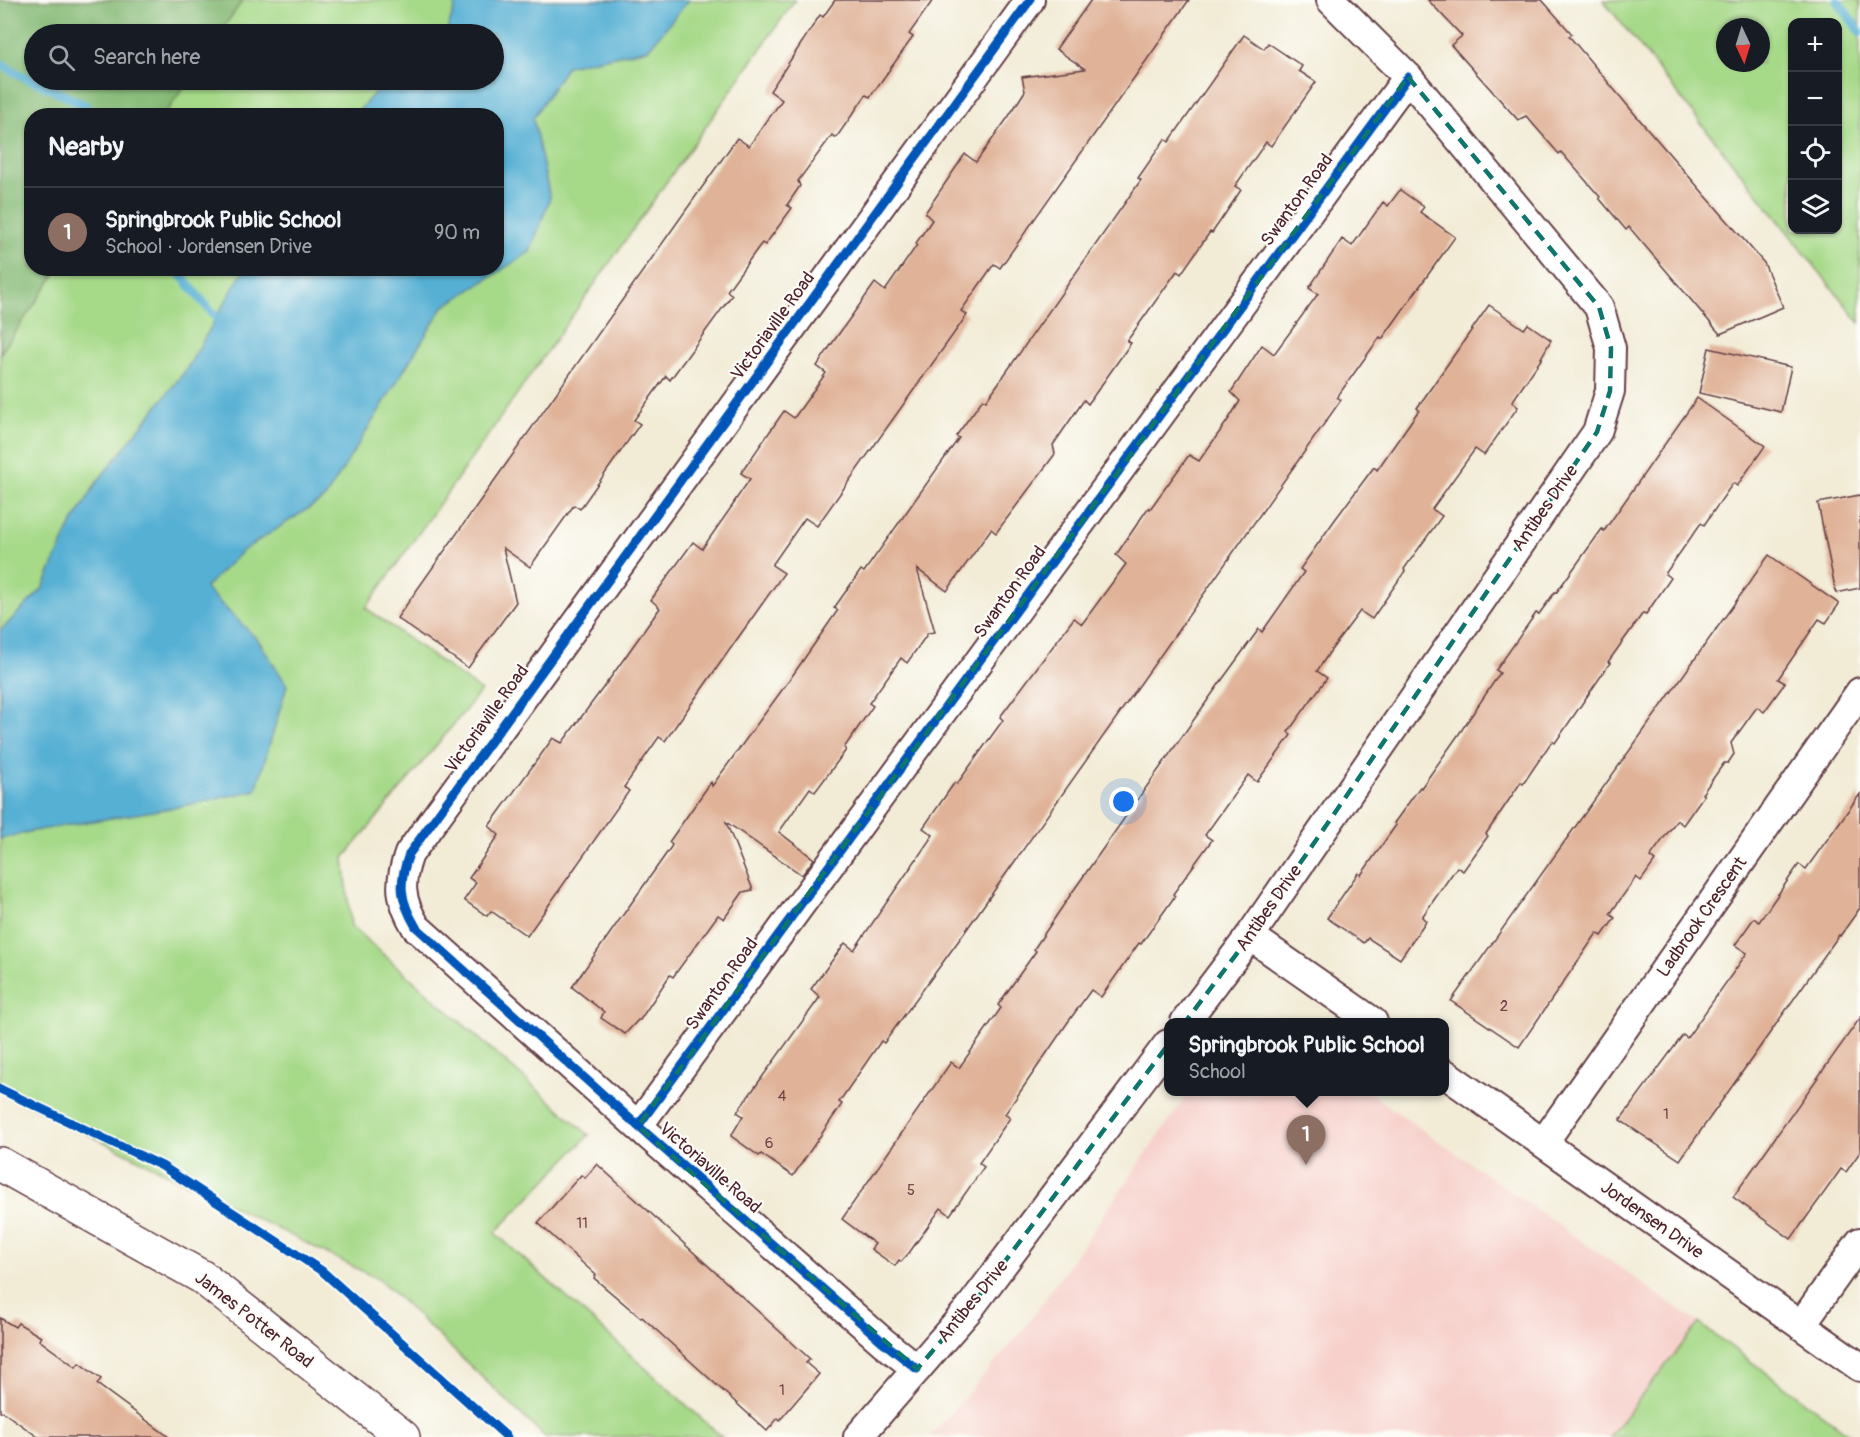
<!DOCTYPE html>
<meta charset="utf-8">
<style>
:root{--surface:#171b24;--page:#20242c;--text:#f1f3f6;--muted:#9ea1a6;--line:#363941;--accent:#c8321e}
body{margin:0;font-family:Pangolin,sans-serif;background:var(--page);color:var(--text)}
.controls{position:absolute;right:18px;top:18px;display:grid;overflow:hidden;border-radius:12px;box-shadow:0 2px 4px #0004}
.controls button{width:54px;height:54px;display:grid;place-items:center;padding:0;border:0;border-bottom:2px solid var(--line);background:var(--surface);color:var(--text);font:30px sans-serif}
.compass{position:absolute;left:1716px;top:18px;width:54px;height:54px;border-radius:50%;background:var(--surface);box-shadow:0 2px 4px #0004;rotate:176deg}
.you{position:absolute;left:1124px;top:802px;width:21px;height:21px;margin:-15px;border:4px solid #fff;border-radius:50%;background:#1a73e8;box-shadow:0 0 0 9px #1a73e833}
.badge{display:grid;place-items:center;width:39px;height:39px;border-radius:50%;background:var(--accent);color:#fff;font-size:20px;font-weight:700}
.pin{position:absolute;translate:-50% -50px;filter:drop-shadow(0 2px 3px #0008)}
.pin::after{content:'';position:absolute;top:32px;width:21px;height:18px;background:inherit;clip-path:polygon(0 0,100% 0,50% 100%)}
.popup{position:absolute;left:1164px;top:1018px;width:285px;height:78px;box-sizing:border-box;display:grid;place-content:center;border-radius:12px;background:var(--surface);filter:drop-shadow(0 2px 4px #0005);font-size:20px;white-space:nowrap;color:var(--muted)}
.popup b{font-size:22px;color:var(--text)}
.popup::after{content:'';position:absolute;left:50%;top:100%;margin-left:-12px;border:12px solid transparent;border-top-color:var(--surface)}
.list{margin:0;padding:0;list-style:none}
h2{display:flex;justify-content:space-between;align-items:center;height:78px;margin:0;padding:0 24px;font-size:26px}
h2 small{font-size:20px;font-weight:400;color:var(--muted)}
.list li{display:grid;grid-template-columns:39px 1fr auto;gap:18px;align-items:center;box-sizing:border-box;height:90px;padding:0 24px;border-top:2px solid var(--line)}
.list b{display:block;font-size:22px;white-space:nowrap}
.list p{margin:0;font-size:20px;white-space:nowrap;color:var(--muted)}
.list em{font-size:20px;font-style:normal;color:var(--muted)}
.icon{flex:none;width:33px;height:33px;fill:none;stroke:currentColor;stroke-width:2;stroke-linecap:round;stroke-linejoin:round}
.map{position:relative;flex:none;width:1860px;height:1437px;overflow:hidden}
.search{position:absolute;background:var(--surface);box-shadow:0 2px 4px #0004;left:24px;top:24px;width:480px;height:66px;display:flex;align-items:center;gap:15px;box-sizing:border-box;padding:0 21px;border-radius:33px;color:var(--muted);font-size:22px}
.panel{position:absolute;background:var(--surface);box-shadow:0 2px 4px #0004;left:24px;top:108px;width:480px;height:168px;border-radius:24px}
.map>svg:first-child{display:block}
</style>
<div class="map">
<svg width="1860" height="1437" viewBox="0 0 1860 1437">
<rect width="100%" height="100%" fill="#fdfcf7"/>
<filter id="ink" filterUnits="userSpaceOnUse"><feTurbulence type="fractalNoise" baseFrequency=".0167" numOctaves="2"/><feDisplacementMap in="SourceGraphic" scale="12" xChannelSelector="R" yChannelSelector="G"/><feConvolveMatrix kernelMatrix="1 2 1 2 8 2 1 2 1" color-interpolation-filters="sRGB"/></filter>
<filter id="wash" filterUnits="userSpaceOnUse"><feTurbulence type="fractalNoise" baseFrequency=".008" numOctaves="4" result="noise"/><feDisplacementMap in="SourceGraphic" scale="24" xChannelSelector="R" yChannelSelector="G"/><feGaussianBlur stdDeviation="1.35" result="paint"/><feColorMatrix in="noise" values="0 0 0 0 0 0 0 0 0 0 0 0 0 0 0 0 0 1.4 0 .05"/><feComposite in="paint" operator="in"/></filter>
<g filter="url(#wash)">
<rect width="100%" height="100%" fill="#f2ecd7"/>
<!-- built -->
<polygon fill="#f7d0cb" points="1189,1092 1368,1092 1699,1323 1609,1437 930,1437 1024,1329"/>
<!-- green -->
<g fill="#a6d988" stroke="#787c5a" stroke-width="1.5" fill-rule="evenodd">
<path d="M0,0H795L366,608L481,691L344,858L351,926L589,1135L495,1233L722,1437H545L380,1280L0,1090ZM34,34H494V80H34ZM32,116H496V268H32Z"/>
<path d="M1603,0H1860V323ZM1792,22H1838V230H1792ZM1725,27H1761V63H1725Z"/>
<polygon points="1699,1323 1853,1437 1609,1437"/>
</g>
<!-- forest -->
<polygon fill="#84b974" stroke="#676c50" stroke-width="1.5" points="0,0 243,0 219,34 34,34 34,80 189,80 164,115 32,116 32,268 59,269 0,354"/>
<!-- water -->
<polygon fill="#56b0d4" stroke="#506880" stroke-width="1.5" points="457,0 689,0 648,49 567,66 533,118 550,198 530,252 443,307 325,498 242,551 205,588 258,640 287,685 256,790 183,806 33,831 0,839 0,631 43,588 69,529 97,482 186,370 239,278 246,269 496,268 496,116 355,115 377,90 409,80 494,80 494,34 446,34"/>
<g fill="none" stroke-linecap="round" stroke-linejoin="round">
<!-- stream -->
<g stroke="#56b0d4" stroke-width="9">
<polyline points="1837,0 1860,32"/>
<polyline points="0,63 16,73 85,105 88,116"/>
<polyline points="175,268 223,326"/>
</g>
</g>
<g id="blocks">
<!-- building -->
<g fill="#e0b298">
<polygon points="835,0 933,0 909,34 913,37 870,97 866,95 836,138 832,135 798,181 800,186 787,205 792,208 765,245 762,243 758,248 727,291 732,295 670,380 666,376 634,420 640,424 580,509 574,505 530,567 503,548 516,602 468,668 397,618 737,138 749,146 782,100 770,91 820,15 823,17"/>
<polygon points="1091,0 1189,0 1000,268 994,264 961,311 967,315 817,526 805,518 772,565 784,573 665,741 659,737 624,787 629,791 527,936 491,911 487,916 464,900 476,883 469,878 499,835 489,826 553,738 562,743 611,677 660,608 651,600 693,542 702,549 735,502 734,502 750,479 741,473 784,411 794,418 826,373 817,366 833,342 875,283 885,291 917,245 916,243 932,220 925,213 965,154 976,162 1009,116 1025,91 1022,77 1085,69 1056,49"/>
<polygon points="1428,0 1542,0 1572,34 1569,36 1639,119 1764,263 1783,307 1720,334 1629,227 1626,230 1599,198 1600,197 1561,152 1559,154 1526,116 1518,120 1451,45 1462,36"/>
<polygon points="1244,35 1264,49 1268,43 1302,66 1299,71 1316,82 1271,146 1266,142 1235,186 1241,190 1225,214 1212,233 1210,232 1181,274 1177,271 1127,341 1131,343 1088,404 1084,400 1053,445 1055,454 996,533 991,529 947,591 917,569 935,632 928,633 907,663 901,658 869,703 873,706 844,748 846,750 815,792 810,788 779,832 814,859 802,875 726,822 753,890 743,892 724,919 718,915 673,977 670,975 640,1020 638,1020 625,1034 601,1018 604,1012 572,987 671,847 672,845 669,842 711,782 712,786 790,679 838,610 834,608 861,570 864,572 959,438 956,436 983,399 986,401 1141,180 1138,178 1165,139 1169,142"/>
<polygon points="1400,190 1424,207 1420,212 1455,237 1382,339 1380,337 1337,397 1341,400 962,936 884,1043 881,1041 839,1102 842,1104 793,1176 761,1154 759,1156 731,1136 743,1116 737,1112 820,997 811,989 845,943 854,950 933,835 923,828 955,782 957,784 1003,720 1000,717 1074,618 1082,624 1126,564 1116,555 1148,508 1150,509 1189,455 1199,461 1228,420 1240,401 1231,392 1262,345 1274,354 1318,294 1309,288 1342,239 1352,246 1383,202 1388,206"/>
<polygon points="1489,305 1524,329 1528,324 1551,340 1541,358 1542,358 1512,402 1518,407 1484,455 1475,449 1432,509 1442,516 1404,569 1405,571 1372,619 1360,611 1331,650 1317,671 1327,678 1288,732 1291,735 1257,782 1248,775 1205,835 1212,840 1173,894 1175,896 1141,944 1139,943 1101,997 1091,990 1068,1022 1005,1114 1010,1118 979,1163 984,1167 950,1215 941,1208 909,1253 901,1262 899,1260 895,1266 871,1249 875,1244 842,1219 951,1062 959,1068 1001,1008 998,1005 1036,951 1034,949 1071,894 1219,684 1259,629 1262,632 1304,572 1300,569 1334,521 1374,467 1377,470 1419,410 1417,408"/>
<polygon points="1709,348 1791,367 1781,412 1699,393"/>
<polygon points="1697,398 1765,446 1737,486 1733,483 1704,525 1701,523 1665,574 1671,578 1646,614 1643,613 1608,662 1610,663 1555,743 1552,741 1523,784 1521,782 1486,834 1488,836 1463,871 1457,867 1422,917 1426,921 1400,959 1368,938 1364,943 1327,918 1358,873 1361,875 1396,825 1394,823 1420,787 1421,788 1461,731 1500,673 1496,670 1536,613 1539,614 1555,592 1556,593 1602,529 1604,531"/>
<polygon points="1860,495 1860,588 1836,593 1818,503"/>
<polygon points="1769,555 1839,604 1826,623 1819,619 1778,679 1785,683 1764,712 1757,707 1731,743 1734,754 1728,763 1724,763 1702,794 1704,795 1683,825 1677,820 1650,857 1655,861 1641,881 1636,877 1610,914 1615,918 1602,936 1597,933 1519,1047 1451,1001"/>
<polygon points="1860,794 1860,908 1840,936 1839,935 1680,1160 1620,1120 1683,1035 1687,1038 1747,953 1735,945 1754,918 1759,922 1799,864 1806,869"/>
<polygon points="1860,1018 1860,1152 1846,1172 1841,1169 1791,1239 1733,1197"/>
<polygon points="597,1164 810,1359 806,1363 819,1374 780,1420 778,1418 767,1431 642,1317 641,1318 594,1278 596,1275 538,1223 581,1175 585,1178"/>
<polygon points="0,1318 15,1327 18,1323 41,1337 39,1340 76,1367 79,1363 101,1379 97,1384 169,1437 38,1437 3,1412 0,1412"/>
</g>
</g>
</g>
<g filter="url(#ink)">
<use href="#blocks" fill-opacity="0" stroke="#633e45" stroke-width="1.5"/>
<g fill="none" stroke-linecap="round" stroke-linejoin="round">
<defs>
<g id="street">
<polyline points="1250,936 1373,1022"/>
<polyline points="1185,1022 1250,936 1597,432 1610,391 1611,348 1599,307 1408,77 1331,0"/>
<polyline points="1444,1073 1860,1367"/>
<polyline points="638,1126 1408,77"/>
<polyline points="1544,1142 1860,692"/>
<polyline points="1801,1325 1860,1242"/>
<path d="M917,1369L883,1342L638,1126L416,927C400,900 398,884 409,854L1030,0"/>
<polyline points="858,1437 969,1309 1168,1044"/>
</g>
<polyline id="secondary" points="0,1164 202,1277 403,1437"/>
</defs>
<!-- street casing -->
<use href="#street" stroke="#633e45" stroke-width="32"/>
<!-- secondary casing -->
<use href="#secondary" stroke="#633e45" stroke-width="36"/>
<!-- street -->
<use href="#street" stroke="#fff" stroke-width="28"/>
<!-- secondary -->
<use href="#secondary" stroke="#fff" stroke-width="33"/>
<defs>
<g id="cycleway">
<polyline points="0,1089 162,1166 322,1271 507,1437"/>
<polyline points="638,1126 1408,77"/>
<path d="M917,1369L883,1342L638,1126L416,927C400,900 398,884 409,854L1030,0"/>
</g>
</defs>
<!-- cycleway casing -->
<use href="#cycleway" stroke="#fdfcf7" stroke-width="13"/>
<!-- cycleway -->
<use href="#cycleway" stroke="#0057b8" stroke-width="9"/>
</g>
</g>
<!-- marked area -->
<path fill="none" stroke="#0f766e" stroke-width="4.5" stroke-dasharray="12 8" stroke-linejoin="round" d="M1408,77L1599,307L1611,348L1610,391L1597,432L1250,936L969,1309L917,1369L638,1126Z"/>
<g text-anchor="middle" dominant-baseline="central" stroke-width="4.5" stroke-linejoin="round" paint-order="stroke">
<!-- number labels -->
<g font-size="15" fill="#704446">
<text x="1504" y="1006">2</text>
<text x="782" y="1096">4</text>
<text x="1666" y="1114">1</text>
<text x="769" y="1143">6</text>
<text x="911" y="1190">5</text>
<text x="582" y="1223">11</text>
<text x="782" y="1390">1</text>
</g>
<!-- street labels -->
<g font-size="18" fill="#4a1f2b" stroke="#fdfcf7">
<text transform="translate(1297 200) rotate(-54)">Swanton Road</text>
<text transform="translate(773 326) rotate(-54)">Victoriaville Road</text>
<text transform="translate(1545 508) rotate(-55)">Antibes Drive</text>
<text transform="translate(1010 592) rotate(-54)">Swanton Road</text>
<text transform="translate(487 719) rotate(-54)">Victoriaville Road</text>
<text transform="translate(1269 908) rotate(-55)">Antibes Drive</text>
<text transform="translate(1702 917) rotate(-55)">Ladbrook Crescent</text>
<text transform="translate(722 984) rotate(-54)">Swanton Road</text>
<text transform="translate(710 1168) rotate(41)">Victoriaville Road</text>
<text transform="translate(1652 1220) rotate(35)">Jordensen Drive</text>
<text transform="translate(973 1301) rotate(-51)">Antibes Drive</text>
<text transform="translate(254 1320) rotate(38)">James Potter Road</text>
</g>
</g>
</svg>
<div class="controls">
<button>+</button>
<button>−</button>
<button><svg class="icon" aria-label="locate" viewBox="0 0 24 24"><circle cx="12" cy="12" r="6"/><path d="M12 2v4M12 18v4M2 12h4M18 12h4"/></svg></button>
<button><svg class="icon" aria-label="layers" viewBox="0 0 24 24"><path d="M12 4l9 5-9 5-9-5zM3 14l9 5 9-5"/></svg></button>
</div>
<svg class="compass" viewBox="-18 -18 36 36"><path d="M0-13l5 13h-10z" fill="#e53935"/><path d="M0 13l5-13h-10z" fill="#9ea1a6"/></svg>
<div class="you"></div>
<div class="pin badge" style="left:1306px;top:1165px;background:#8d6e63">1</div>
<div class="popup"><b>Springbrook Public School</b>School</div>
<div class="search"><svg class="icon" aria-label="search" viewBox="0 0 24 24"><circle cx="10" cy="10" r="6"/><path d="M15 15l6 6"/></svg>Search here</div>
<section class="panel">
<h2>Nearby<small></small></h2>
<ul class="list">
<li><span class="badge" style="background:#8d6e63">1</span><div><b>Springbrook Public School</b><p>School · Jordensen Drive</p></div><em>90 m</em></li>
</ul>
</section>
</div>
